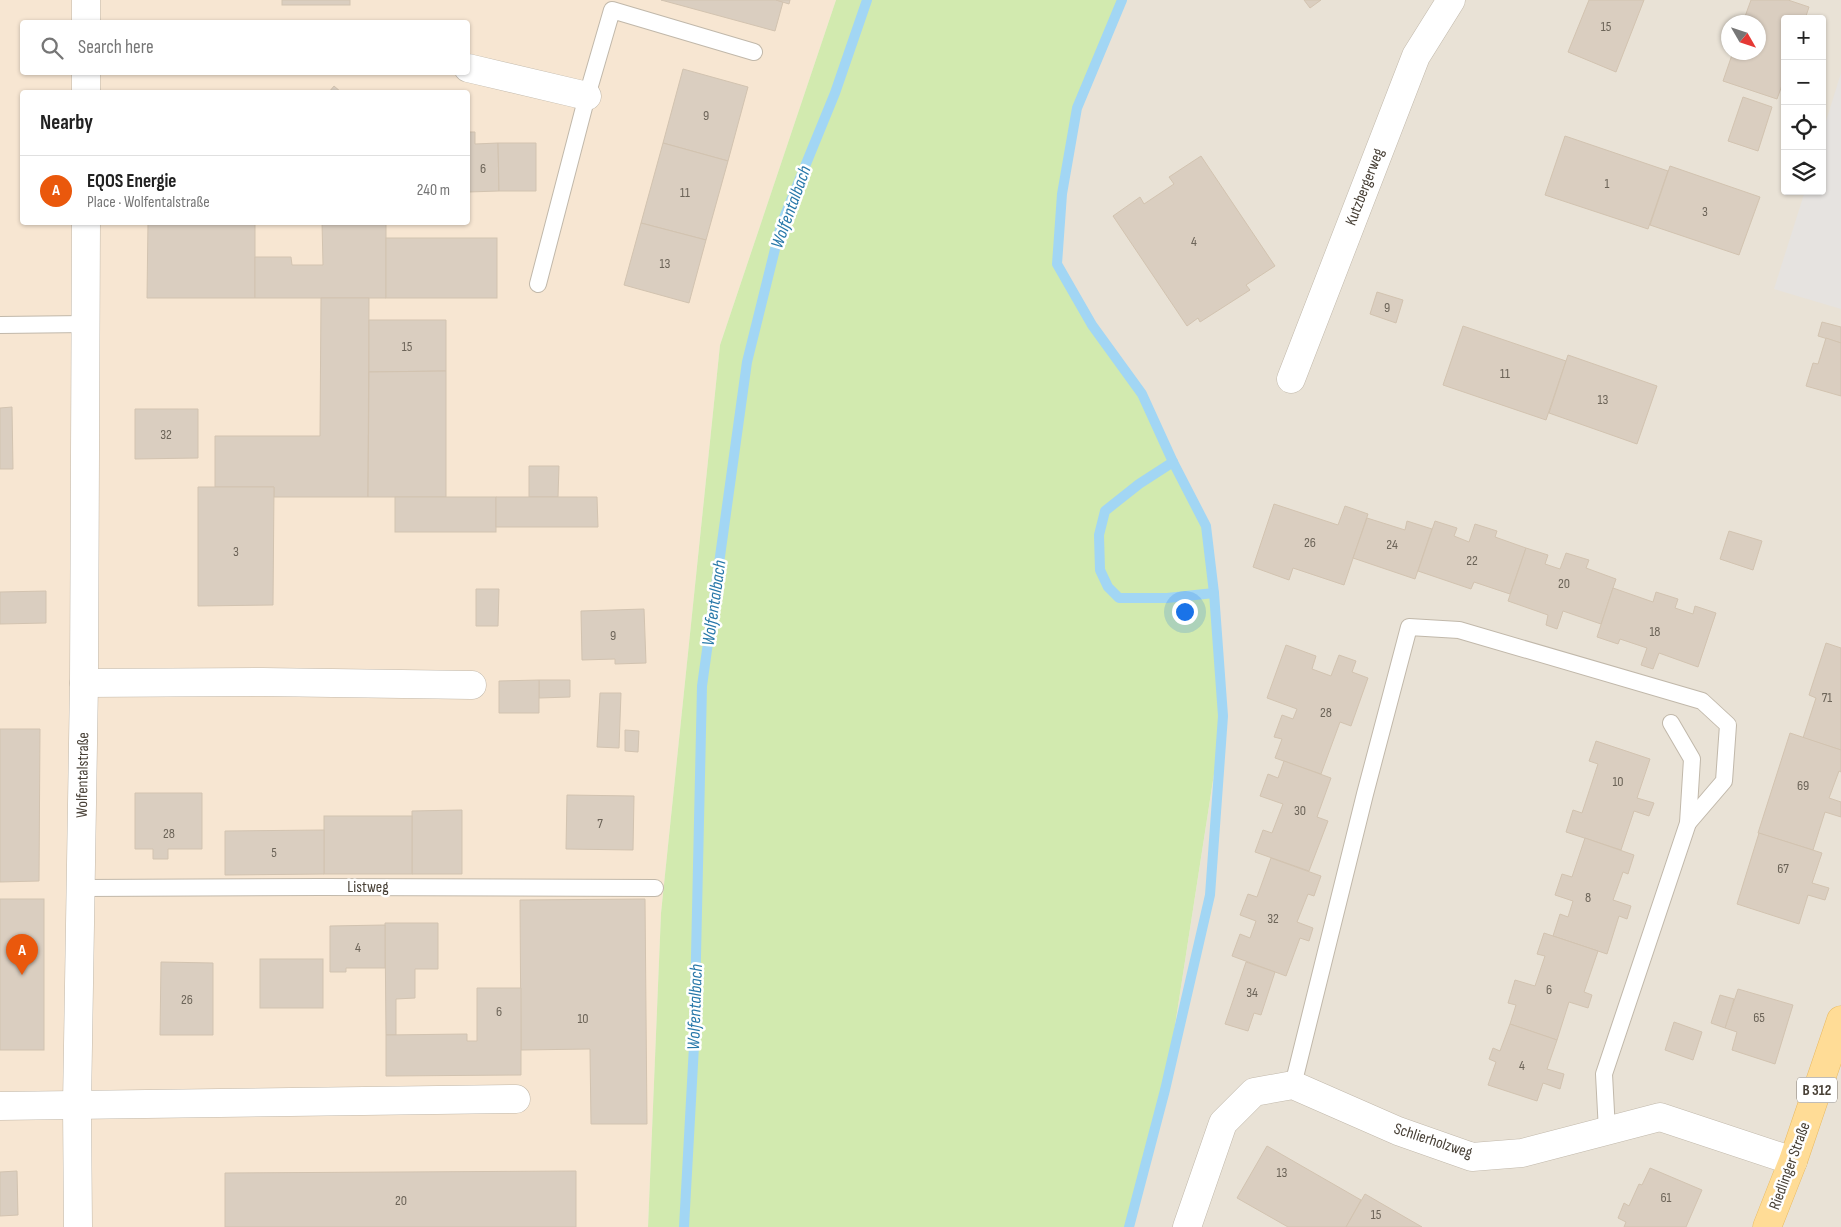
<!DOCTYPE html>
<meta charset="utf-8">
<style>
:root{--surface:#fff;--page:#f6f6f6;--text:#222;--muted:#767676;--line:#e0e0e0;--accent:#ea580c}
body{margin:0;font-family:"Sofia Sans Condensed",sans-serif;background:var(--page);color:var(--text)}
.controls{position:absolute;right:15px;top:15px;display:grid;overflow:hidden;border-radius:5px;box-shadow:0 1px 4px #0004}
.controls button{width:45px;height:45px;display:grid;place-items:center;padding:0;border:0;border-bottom:1px solid var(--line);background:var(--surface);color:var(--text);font:25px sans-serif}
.compass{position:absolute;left:1721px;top:15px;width:45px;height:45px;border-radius:50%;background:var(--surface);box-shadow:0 1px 4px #0004;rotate:129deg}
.you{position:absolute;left:1184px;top:611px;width:18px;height:18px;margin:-12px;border:4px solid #fff;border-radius:50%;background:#1a73e8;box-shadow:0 0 0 8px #1a73e833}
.badge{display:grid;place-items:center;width:32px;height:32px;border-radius:50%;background:var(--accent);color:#fff;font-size:16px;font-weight:700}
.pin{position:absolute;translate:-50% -41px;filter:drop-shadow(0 1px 2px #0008)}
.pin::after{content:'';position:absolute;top:26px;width:18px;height:15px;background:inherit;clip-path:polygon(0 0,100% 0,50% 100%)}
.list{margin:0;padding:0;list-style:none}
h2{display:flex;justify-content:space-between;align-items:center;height:65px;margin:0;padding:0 20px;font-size:21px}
h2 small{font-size:16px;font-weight:400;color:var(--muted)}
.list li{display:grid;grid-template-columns:32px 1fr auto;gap:15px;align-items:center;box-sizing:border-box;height:70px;padding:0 20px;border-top:1px solid var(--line)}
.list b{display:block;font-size:19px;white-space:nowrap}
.list p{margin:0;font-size:16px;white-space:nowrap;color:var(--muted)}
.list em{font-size:16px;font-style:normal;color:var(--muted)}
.icon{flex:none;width:28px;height:28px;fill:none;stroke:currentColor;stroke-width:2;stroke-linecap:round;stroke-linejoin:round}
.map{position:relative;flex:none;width:1841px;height:1227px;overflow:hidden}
.search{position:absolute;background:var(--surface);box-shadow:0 1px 4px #0004;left:20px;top:20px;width:450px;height:55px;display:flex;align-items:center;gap:12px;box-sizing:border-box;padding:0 18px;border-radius:5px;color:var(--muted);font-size:19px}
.panel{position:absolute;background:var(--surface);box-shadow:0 1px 4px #0004;left:20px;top:90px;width:450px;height:135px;border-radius:5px}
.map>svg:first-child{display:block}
</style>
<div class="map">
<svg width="1841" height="1227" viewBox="0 0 1841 1227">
<rect width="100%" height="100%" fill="#f5f0e8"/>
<!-- residential -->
<path fill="#e9e2d6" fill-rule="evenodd" d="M1122,0H1841V1227H1129L1165,1090L1223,716L1092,325L1057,264L1062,194L1077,108ZM1785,19H1822V191H1785ZM1728,22H1758V52H1728Z"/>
<!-- commercial -->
<path fill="#f7e6d2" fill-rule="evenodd" d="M0,0H836L720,345L661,913L648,1227H0ZM22,22H468V72H22ZM22,92H468V222H22Z"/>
<!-- green -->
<polygon fill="#d2eaaf" points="836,0 1122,0 1077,108 1062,194 1057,264 1092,325 1142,394 1173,462 1206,526 1214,593 1223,716 1165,1090 1129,1227 648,1227 661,913 720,345"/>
<!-- parking -->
<polygon fill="#e6e3e0" points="1841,73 1841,309 1774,289 1805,191 1822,191 1822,134"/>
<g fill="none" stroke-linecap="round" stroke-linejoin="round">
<!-- stream -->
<g stroke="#a2d6f4" stroke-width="10">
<polyline points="1122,0 1077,108 1062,194 1057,264 1092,325 1142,394 1173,462 1206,526 1214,593 1223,716 1210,895 1165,1090 1129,1227"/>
<polyline points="1173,462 1139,484 1105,511 1099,535 1100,570 1108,587 1119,598 1167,598 1214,593"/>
<polyline points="684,1227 694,1046 702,686 747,362 781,225 835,93 867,0"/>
</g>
</g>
<!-- building -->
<g fill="#dacec0" stroke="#d2c3b0">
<rect x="282" y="0" width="68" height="5"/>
<polygon points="661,0 776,0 783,2 775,31"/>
<polygon points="776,0 790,0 789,4"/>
<polygon points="1304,0 1321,0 1310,8"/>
<polygon points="1589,0 1644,0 1616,72 1568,52"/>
<polygon points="1751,0 1788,0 1809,7 1805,19 1785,19 1785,77 1777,99 1723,81 1733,52 1758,52 1758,22 1743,22"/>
<polygon points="683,69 748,87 728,161 663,143"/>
<polygon points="334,86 341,92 329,92"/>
<polygon points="1743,97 1772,107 1758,151 1728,141"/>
<polygon points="468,132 475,132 475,144 498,143 499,191 468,192"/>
<polygon points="1565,136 1668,171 1648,229 1545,195"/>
<polygon points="498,143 536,143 536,191 499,191"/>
<polygon points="663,143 728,161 706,240 641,223"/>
<polygon points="1201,156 1275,266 1246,285 1250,290 1200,322 1198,318 1187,326 1113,216 1140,197 1144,204 1174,184 1169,177"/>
<polygon points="1670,166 1760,197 1739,255 1650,225"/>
<polygon points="148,222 255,222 255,298 147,298"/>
<polygon points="322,222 386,222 386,298 255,298 255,257 291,257 292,265 323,265"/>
<polygon points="641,223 706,240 689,303 624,285"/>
<rect x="386" y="238" width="111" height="60"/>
<polygon points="1377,292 1403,300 1396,323 1370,314"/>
<polygon points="321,298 369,298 368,497 274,497 274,487 215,487 215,436 320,436"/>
<polygon points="369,320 446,320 446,371 369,372"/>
<polygon points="1822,322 1841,327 1841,343 1818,336"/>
<polygon points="1463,326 1566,361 1546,420 1443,385"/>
<polygon points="1826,338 1841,343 1841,396 1806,386 1813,363 1818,364"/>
<polygon points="1568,355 1657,386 1637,444 1549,413"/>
<polygon points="446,371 446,497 368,497 369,372"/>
<polygon points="12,407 13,469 0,469 0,408"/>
<polygon points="135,409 198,409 198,458 135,459"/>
<polygon points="529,466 559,466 558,497 529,497"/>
<polygon points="198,487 274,487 273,605 198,606"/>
<rect x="395" y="497" width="101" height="35"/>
<polygon points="496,497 597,497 598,527 496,527"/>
<polygon points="1274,504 1338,525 1345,506 1368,514 1344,585 1293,568 1289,580 1253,567"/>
<polygon points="1367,518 1405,530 1407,521 1432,529 1415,579 1353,558"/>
<polygon points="1435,521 1457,528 1454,536 1469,542 1475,524 1497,531 1495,537 1526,548 1510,594 1474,582 1471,589 1418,571"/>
<polygon points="1729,531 1762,541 1753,570 1720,559"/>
<polygon points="1526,548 1548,555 1545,564 1560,569 1566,553 1589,560 1586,568 1616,579 1601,624 1563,611 1557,629 1546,625 1548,615 1508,601"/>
<polygon points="1613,588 1653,602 1656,592 1678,599 1675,608 1693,614 1695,606 1716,613 1698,667 1659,653 1653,669 1641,665 1647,648 1620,639 1618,644 1597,637"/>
<polygon points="476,589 499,589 498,626 476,626"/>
<polygon points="46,591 46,623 0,624 0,592"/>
<polygon points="644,609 646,663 615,664 615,659 582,660 581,611"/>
<polygon points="1826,643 1841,648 1841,750 1803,738 1816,698 1809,695"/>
<polygon points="1286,645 1316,656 1312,669 1331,676 1339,655 1356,661 1352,672 1368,678 1351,726 1340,722 1321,774 1275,758 1282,739 1274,737 1282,715 1293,719 1297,709 1267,698"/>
<polygon points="539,680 570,680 570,697 539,698"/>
<polygon points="539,680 539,713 499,713 499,681"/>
<polygon points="600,693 621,693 619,748 597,747"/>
<polygon points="0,729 40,729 39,881 0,882"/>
<polygon points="625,730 639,731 638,752 625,751"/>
<polygon points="1790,733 1841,750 1841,772 1839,771 1829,798 1841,802 1841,817 1825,812 1813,850 1758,833"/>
<polygon points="1596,741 1650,759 1637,798 1654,803 1649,816 1634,811 1621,850 1566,832 1573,810 1582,813 1598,764 1589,761"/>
<polygon points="1284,761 1331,778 1317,817 1328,821 1309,871 1255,852 1263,830 1272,833 1283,804 1260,796 1268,774 1278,778"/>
<polygon points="135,793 202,793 202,849 168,849 168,859 153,859 153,849 135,849"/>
<polygon points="567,795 634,796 633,850 566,849"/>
<polygon points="462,810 462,874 412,874 412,811"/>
<rect x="324" y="816" width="88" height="58"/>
<polygon points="324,830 324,874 225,875 225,831"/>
<polygon points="1759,833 1822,853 1812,883 1829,888 1825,900 1808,895 1799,924 1737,904"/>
<polygon points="1585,838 1634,855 1628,874 1623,872 1613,900 1631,906 1627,919 1619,916 1607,954 1553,936 1560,914 1568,917 1573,901 1555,895 1562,874 1572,877"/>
<polygon points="1271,858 1321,876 1314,896 1308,894 1297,922 1313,928 1309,941 1300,938 1286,976 1232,956 1240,934 1250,938 1256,921 1240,915 1248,894 1257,897"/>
<rect x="0" y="899" width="44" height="151"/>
<polygon points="645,899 647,1124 591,1124 590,1049 521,1050 520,900"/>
<polygon points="385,923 438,923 438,969 415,969 415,998 396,999 396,1035 386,1035"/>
<polygon points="385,925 385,968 346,968 346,972 330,972 330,926"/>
<polygon points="1544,933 1598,951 1584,992 1592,995 1588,1008 1569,1002 1557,1040 1510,1024 1516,1005 1508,1003 1515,980 1535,986 1545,956 1537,954"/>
<rect x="260" y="959" width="63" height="49"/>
<polygon points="161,962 213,963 213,1035 160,1035"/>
<polygon points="1246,962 1275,972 1261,1015 1254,1013 1248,1031 1225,1024"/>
<polygon points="477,988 521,988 521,1075 386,1076 386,1035 467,1034 467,1041 477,1041"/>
<polygon points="1738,989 1793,1005 1775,1064 1732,1050 1737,1032 1725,1028"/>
<polygon points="1720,995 1734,999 1725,1028 1711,1023"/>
<polygon points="1674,1022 1702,1032 1693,1060 1665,1050"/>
<polygon points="1510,1024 1557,1040 1547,1069 1564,1074 1560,1089 1543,1083 1537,1101 1488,1085 1496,1062 1489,1059 1493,1048 1500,1051"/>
<polygon points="1267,1146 1361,1200 1346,1227 1288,1227 1237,1198"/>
<polygon points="1650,1168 1702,1190 1686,1227 1624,1227 1626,1222 1618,1218 1624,1203 1629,1206 1639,1184 1642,1185"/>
<polygon points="17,1171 18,1215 0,1216 0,1172"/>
<polygon points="576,1171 576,1227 225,1227 225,1173"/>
<polygon points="1365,1194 1422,1227 1346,1227"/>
</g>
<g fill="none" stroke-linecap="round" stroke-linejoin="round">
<defs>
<g id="service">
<polyline points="538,284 587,96 612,10 754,52"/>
<polyline points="0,325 86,324"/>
<polyline points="81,888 321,887 655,888"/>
<polyline points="1293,1085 1365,794 1409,627 1459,630 1702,701 1728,725 1724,781 1688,823"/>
<polyline points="1607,1131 1604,1074 1688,823 1692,759 1671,723"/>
</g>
<g id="minor">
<polyline points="86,0 86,22"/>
<polyline points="468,68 587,96"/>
<polyline points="86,92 86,72"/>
<polyline points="1291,379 1416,56 1451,0"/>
<polyline points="84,683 263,682 472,685"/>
<polyline points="0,1106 516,1099"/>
<polyline points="78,1227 77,1105 84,683 86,222"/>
<polyline points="1187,1227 1223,1123 1254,1092 1293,1085 1398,1131 1472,1157 1522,1153 1660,1117 1793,1161"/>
</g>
<polyline id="primary" points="1767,1227 1793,1161 1841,1020"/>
</defs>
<!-- service casing -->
<use href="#service" stroke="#c1b8aa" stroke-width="18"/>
<!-- minor casing -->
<use href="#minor" stroke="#c1b8aa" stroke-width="29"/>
<!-- primary casing -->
<use href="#primary" stroke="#e9ba61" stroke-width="29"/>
<!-- service -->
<use href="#service" stroke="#fff" stroke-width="16"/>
<!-- minor -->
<use href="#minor" stroke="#fff" stroke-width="28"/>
<!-- primary -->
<use href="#primary" stroke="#ffdc96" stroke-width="28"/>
</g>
<g text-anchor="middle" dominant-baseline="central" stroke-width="5" stroke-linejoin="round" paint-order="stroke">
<!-- number labels -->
<g font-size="14" fill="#6c6458">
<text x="1606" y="26">15</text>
<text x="706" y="115">9</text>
<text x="483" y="168">6</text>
<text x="1607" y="183">1</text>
<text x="685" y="192">11</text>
<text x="1705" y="211">3</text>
<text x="1194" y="241">4</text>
<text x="665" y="263">13</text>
<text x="1387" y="307">9</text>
<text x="407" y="346">15</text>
<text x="1505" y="373">11</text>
<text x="1603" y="399">13</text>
<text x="166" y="434">32</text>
<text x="1310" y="542">26</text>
<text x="1392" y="544">24</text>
<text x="236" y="551">3</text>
<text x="1472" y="560">22</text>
<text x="1564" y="583">20</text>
<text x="1655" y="631">18</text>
<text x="613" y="635">9</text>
<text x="1827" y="697">71</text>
<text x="1326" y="712">28</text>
<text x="1618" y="781">10</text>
<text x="1803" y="785">69</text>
<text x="1300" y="810">30</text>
<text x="600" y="823">7</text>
<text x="169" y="833">28</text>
<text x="274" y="852">5</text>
<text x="1783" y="868">67</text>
<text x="1588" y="897">8</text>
<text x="1273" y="918">32</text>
<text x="358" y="947">4</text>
<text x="1549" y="989">6</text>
<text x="1252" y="992">34</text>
<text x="187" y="999">26</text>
<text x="499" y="1011">6</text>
<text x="1759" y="1017">65</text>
<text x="583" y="1018">10</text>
<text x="1522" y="1065">4</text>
<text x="1282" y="1172">13</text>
<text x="1666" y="1197">61</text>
<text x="401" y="1200">20</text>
<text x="1376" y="1214">15</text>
</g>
<!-- shield labels -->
<rect fill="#fff" stroke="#7f7972" stroke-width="1" x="1797" y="1077.5" width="40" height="25" rx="4"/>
<g font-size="15" font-weight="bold" fill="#484036">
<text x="1817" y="1090">B 312</text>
</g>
<!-- street labels -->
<g font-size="16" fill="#484036" stroke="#fff">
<text transform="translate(1365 187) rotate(-69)">Kutzbergerweg</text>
<text transform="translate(83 775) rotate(-89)">Wolfentalstraße</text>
<text x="368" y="887">Listweg</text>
<text transform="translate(1433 1141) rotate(18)">Schlierholzweg</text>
<text transform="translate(1790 1166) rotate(-70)">Riedlinger Straße</text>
</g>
<!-- water labels -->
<g font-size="18" font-style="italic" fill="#2878a9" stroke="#fff">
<text transform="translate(791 207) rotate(-70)">Wolfentalbach</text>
<text transform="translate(714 603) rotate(-82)">Wolfentalbach</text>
<text transform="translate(695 1007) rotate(-88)">Wolfentalbach</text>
</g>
</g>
</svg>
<div class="controls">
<button>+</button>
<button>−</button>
<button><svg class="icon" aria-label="locate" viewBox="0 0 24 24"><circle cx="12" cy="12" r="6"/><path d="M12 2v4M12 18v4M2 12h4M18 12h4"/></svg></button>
<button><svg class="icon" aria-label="layers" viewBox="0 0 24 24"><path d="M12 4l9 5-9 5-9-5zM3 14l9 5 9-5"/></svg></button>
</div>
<svg class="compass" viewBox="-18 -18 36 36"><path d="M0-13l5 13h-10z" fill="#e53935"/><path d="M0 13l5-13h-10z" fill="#767676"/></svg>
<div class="you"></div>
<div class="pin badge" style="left:22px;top:975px">A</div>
<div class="search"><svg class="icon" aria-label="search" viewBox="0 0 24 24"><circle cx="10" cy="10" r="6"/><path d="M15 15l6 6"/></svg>Search here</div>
<section class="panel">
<h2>Nearby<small></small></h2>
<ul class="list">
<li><span class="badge">A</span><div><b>EQOS Energie</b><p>Place · Wolfentalstraße</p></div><em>240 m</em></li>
</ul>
</section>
</div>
